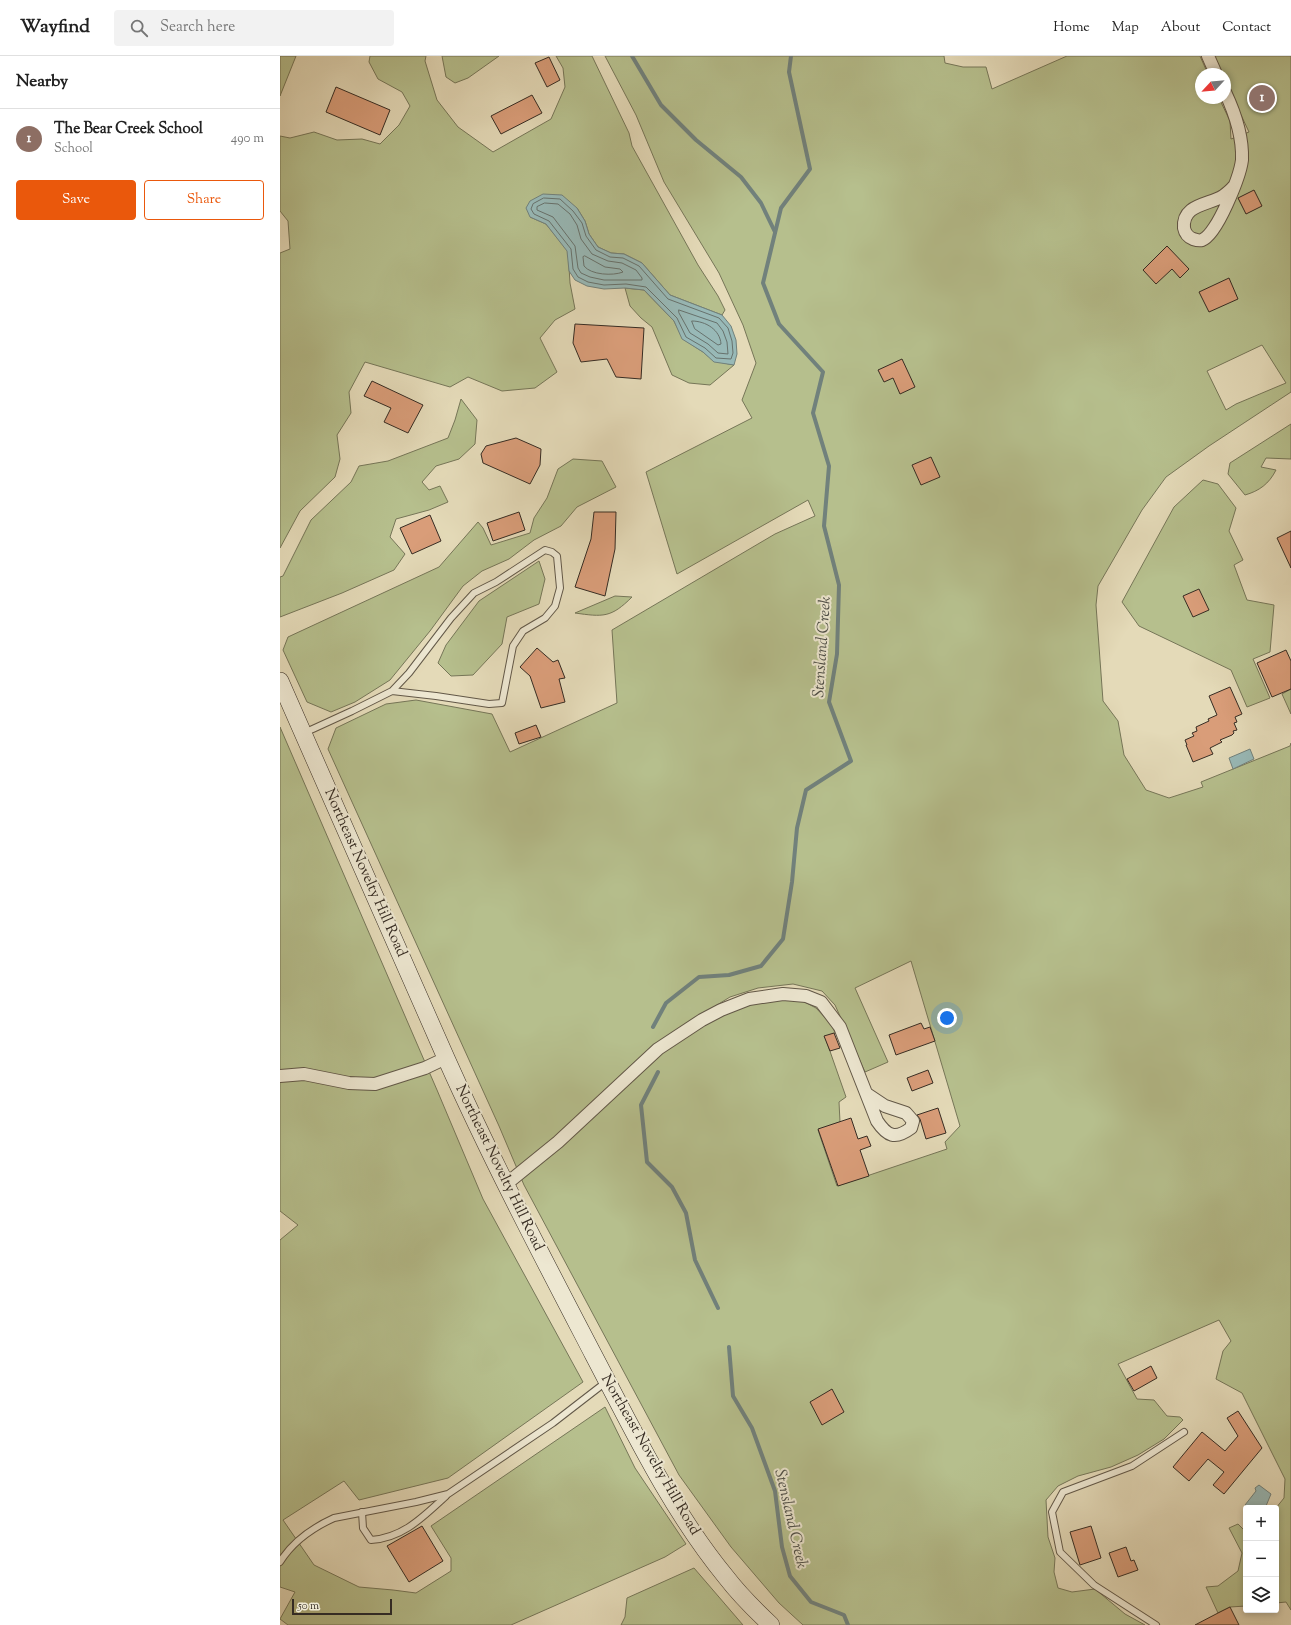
<!DOCTYPE html>
<meta charset="utf-8">
<style>
:root{--surface:#fff;--page:#f2f2f2;--text:#222;--muted:#767676;--line:#e0e0e0;--accent:#ea580c}
body{margin:0;font-family:"Sorts Mill Goudy",serif;background:var(--page);color:var(--text)}
.controls{position:absolute;right:12px;bottom:12px;display:grid;overflow:hidden;border-radius:4px;box-shadow:0 2px 6px #0003}
.controls button{width:36px;height:36px;display:grid;place-items:center;padding:0;border:0;border-bottom:1px solid var(--line);background:var(--surface);color:var(--text);font:20px sans-serif}
.compass{position:absolute;left:915px;top:12px;width:36px;height:36px;border-radius:50%;background:var(--surface);box-shadow:0 2px 6px #0003;rotate:244deg}
.scale{position:absolute;left:12px;bottom:10px;width:100px;box-sizing:border-box;padding-left:4px;border:2px solid #362c23;border-top:0;font-size:11px;line-height:14px;white-space:nowrap;color:#362c23;-webkit-text-stroke:3px #ede7d1;paint-order:stroke}
.you{position:absolute;left:667px;top:962px;width:14px;height:14px;margin:-10px;border:3px solid #fff;border-radius:50%;background:#1a73e8;box-shadow:0 0 0 6px #1a73e833}
.badge{display:grid;place-items:center;width:26px;height:26px;border-radius:50%;background:var(--accent);color:#fff;font-size:13px;font-weight:700}
.pin{position:absolute;translate:-50% -50%;border:2px solid #fff;box-shadow:0 1px 4px #0006}
.list{margin:0;padding:0;list-style:none}
h2{display:flex;justify-content:space-between;align-items:center;height:52px;margin:0;padding:0 16px;font-size:17px}
h2 small{font-size:13px;font-weight:400;color:var(--muted)}
.list li{display:grid;grid-template-columns:26px 1fr auto;gap:12px;align-items:center;box-sizing:border-box;height:60px;padding:0 16px;border-top:1px solid var(--line)}
.list b{display:block;font-size:15px;white-space:nowrap}
.list p{margin:0;font-size:13px;white-space:nowrap;color:var(--muted)}
.list em{font-size:13px;font-style:normal;color:var(--muted)}
.actions{display:flex;gap:8px;padding:12px 16px}
.actions a{flex:1;padding:9px 0;border:1px solid var(--accent);border-radius:4px;text-align:center;font-size:14px;color:var(--accent)}
.actions .main{background:var(--accent);color:#fff}
.icon{flex:none;width:22px;height:22px;fill:none;stroke:currentColor;stroke-width:2;stroke-linecap:round;stroke-linejoin:round}
.map{position:relative;flex:none;width:1011px;height:1569px;overflow:hidden}
header{display:flex;align-items:center;gap:24px;box-sizing:border-box;height:56px;padding:0 20px;background:var(--surface);border-bottom:1px solid var(--line)}
header strong{font-size:19px}
nav{display:flex;gap:22px;margin-inline-start:auto;font-size:14px}
.search{width:280px;height:36px;background:var(--page);display:flex;align-items:center;gap:10px;box-sizing:border-box;padding:0 14px;border-radius:4px;color:var(--muted);font-size:15px}
main{display:flex}
aside{flex:1;background:var(--surface)}
.map>svg:first-child{display:block}
</style>
<header>
<strong>Wayfind</strong>
<div class="search"><svg class="icon" aria-label="search" viewBox="0 0 24 24"><circle cx="10" cy="10" r="6"/><path d="M15 15l6 6"/></svg>Search here</div>
<nav><a>Home</a><a>Map</a><a>About</a><a>Contact</a></nav>
</header>
<main>
<aside>
<h2>Nearby<small></small></h2>
<ul class="list">
<li><span class="badge" style="background:#8d6e63">1</span><div><b>The Bear Creek School</b><p>School</p></div><em>490 m</em></li>
</ul>
<div class="actions"><a class="main">Save</a><a>Share</a></div>
</aside>
<div class="map">
<svg width="1011" height="1569" viewBox="0 0 1011 1569">
<rect width="100%" height="100%" fill="#e4dab8"/>
<filter id="stains"><feTurbulence type="fractalNoise" baseFrequency=".005" numOctaves="4"/><feColorMatrix values="0 0 0 0 .2 0 0 0 0 .09 0 0 0 0 .02 0 0 0 .5 -.17"/></filter>
<radialGradient id="worn" r=".72"><stop offset=".6" stop-color="#630" stop-opacity="0"/><stop offset="1" stop-color="#630" stop-opacity=".3"/></radialGradient>
<!-- green -->
<g fill="#b6bf8d" stroke="#767658" fill-rule="evenodd">
<polygon points="0,0 16,0 0,40"/>
<polygon points="90,0 146,0 145,5 157,44 178,71 213,96 271,63 285,31 283,12 276,0 312,0 349,77 352,90 418,209 438,240 445,254 442,259 390,239 362,207 344,198 331,197 318,191 309,178 305,165 297,152 250,161 266,168 288,195 290,227 295,253 275,264 260,282 277,316 255,332 222,335 188,321 170,331 85,306 69,336 71,357 57,379 60,403 55,421 20,455 0,492 0,197 10,193 8,165 0,155 0,80 10,82 34,76 57,84 82,83 100,88 119,69 130,50 122,36 98,23 89,6"/>
<polygon points="162,0 219,0 188,22 175,27 166,21"/>
<path d="M325,0H664L665,7L683,11H706L712,33L787,0H920L928,18H921V42H939L950,65L951,83L969,76L945,25V18H942L934,0H1011V336L929,390L886,421L862,454L818,530L816,549L823,645L838,665L844,699L866,734L889,742L923,731L921,726L1010,690L1011,687V1554L1006,1546L996,1547V1452L1004,1442L1005,1423L962,1337L936,1323L943,1295L951,1285L939,1264L838,1308L857,1343L874,1344L887,1360L900,1361L903,1364L884,1383L858,1399L831,1411L798,1420L778,1430L766,1444L768,1481L775,1502L774,1516L778,1532L792,1536L815,1533L845,1558L865,1569H523L499,1547L451,1491L399,1419L244,1129L219,1070L48,693L56,672L106,648L136,644L212,658L230,696L337,647L332,574L495,478L535,460L528,444L397,518L366,416L472,362L462,344L476,307L463,269L439,217L384,126L356,59ZM982,289L1006,327L956,348L946,354L927,315ZM631,905L680,1070L665,1086L667,1093L557,1130L538,1074L560,1066L559,1046L566,1041L545,981L555,977L552,969L536,952L517,942L483,945L444,957L393,988L390,978L450,941L478,932L513,928L542,935L555,949L585,1016L608,1006L575,932Z"/>
<polygon points="345,232 364,234 394,265 403,283 423,296 434,305 454,309 430,329 409,327 392,319 372,271 361,262 350,250"/>
<polygon points="181,343 197,364 195,388 179,403 156,410 142,426 149,434 160,430 168,446 149,454 116,463 110,481 125,498 114,514 62,537 0,561 0,521 3,520 31,464 71,426 79,410 108,405 168,382 175,364"/>
<path d="M1011,368V403L986,402L981,411L996,414C989,428 979,435 965,439L948,418L950,407Z"/>
<polygon points="293,403 322,405 336,431 297,451 281,470 254,484 229,503 202,515 183,530 150,575 110,624 75,646 51,656 27,646 3,594 8,581 159,511 198,466 203,472 211,489 250,477 254,462 267,442 278,413"/>
<polygon points="923,424 938,428 956,452 949,475 963,504 954,509 967,544 994,549 990,596 973,603 990,642 967,651 951,614 859,570 842,546 894,451"/>
<polygon points="259,505 265,523 259,548 227,561 222,588 193,619 171,620 158,607 166,589 199,545"/>
<path d="M335,540L352,541C331,562 323,561 295,557Z"/>
<polygon points="1011,633 1011,658 1002,638"/>
<polygon points="0,671 157,1034 203,1143 303,1326 168,1422 79,1444 64,1425 3,1464 34,1509 79,1531 113,1534 136,1537 171,1515 171,1502 151,1470 325,1351 355,1412 406,1488 385,1501 231,1569 8,1569 0,1563 15,1536 0,1531 0,1184 18,1169 0,1155"/>
<polygon points="958,1468 964,1474 966,1474 966,1550 950,1551 938,1557 926,1531 938,1530 958,1515 962,1497 949,1472"/>
<polygon points="414,1512 463,1569 341,1569 345,1561 347,1542"/>
</g>
<!-- water -->
<g fill="#98b9b7" stroke="#71817c">
<polygon points="263,138 282,139 297,152 305,165 309,178 318,191 331,197 344,198 362,207 390,239 442,259 451,270 456,284 457,298 454,309 434,306 423,296 402,283 394,265 364,234 345,232 324,233 307,230 295,224 289,215 287,195 266,168 250,161 246,152 250,145"/>
<polygon points="970,693 974,703 953,713 949,702"/>
<polygon points="979,1429 991,1438 986,1450 983,1452 969,1452 965,1449 976,1435 975,1432"/>
</g>
<g fill="none" stroke-linecap="round" stroke-linejoin="round">
<!-- shore -->
<g stroke="#67726d" stroke-width="1">
<polygon points="264,142 280,143 293,155 302,167 306,180 316,194 330,201 343,202 359,210 388,243 439,262 448,272 452,285 453,297 451,303 436,302 425,292 406,281 397,262 366,231 346,228 324,229 308,226 298,221 293,213 291,193 269,165 254,158 251,153 253,148"/>
<polygon points="265,147 278,148 290,158 297,169 301,183 312,198 328,205 342,207 356,214 362,222 362,224 324,224 310,221 301,217 298,212 295,190 273,161 257,154 257,151"/>
<path d="M305,200L325,211L340,213L343,216C333,220 311,219 304,210L303,201Z"/>
<polygon points="399,254 437,267 443,275 447,286 448,298 438,297 428,288 410,277 399,257"/>
<path d="M412,265C426,265 440,274 441,288L438,289L415,273Z"/>
</g>
<!-- stream -->
<g stroke="#71817c" stroke-width="4">
<polyline points="352,0 381,49 416,84 461,121 481,147 495,176"/>
<polyline points="373,971 386,947 419,921 449,919 481,910 503,883 512,826 517,772 526,734 571,705 549,646 557,598 559,529 544,470 549,410 533,357 543,316 499,268 483,227 501,152 530,113 509,16 511,0"/>
<polyline points="378,1016 361,1049 367,1106 392,1131 406,1157 415,1204 438,1252"/>
<polyline points="449,1291 453,1340 472,1372 495,1435 502,1491 510,1520 531,1546 564,1559 568,1569"/>
</g>
</g>
<!-- building -->
<g fill="#d99d79" stroke="#362c23">
<polygon points="269,1 280,24 267,31 255,7"/>
<polygon points="56,31 110,54 100,79 46,56"/>
<polygon points="252,39 262,57 221,78 211,60"/>
<polygon points="974,134 982,150 966,158 958,142"/>
<polygon points="887,190 909,213 900,222 892,213 876,228 863,214"/>
<polygon points="949,222 958,243 929,256 919,236"/>
<polygon points="295,268 364,272 361,323 336,321 327,303 301,306 293,287"/>
<polygon points="622,303 635,331 620,338 613,322 604,326 598,314"/>
<polygon points="92,325 143,349 128,377 104,366 111,352 84,340"/>
<polygon points="236,382 261,393 260,409 250,428 203,407 201,398 206,390"/>
<polygon points="651,401 660,421 641,429 632,409"/>
<polygon points="239,456 245,474 213,485 207,467"/>
<polygon points="314,456 336,456 335,493 325,540 295,531 311,483"/>
<polygon points="150,459 161,485 132,498 120,472"/>
<polygon points="1011,475 1011,512 997,482"/>
<polygon points="919,533 929,554 913,561 903,540"/>
<polygon points="257,592 273,606 278,604 285,622 279,623 285,646 261,652 250,620 240,611"/>
<polygon points="1006,594 1011,605 1011,633 992,641 977,607"/>
<polygon points="950,631 962,658 955,661 957,666 954,667 957,674 953,675 954,677 952,679 940,684 942,686 930,692 933,698 913,706 906,689 907,689 905,684 914,680 912,677 917,675 916,671 929,665 928,663 937,659 929,640"/>
<polygon points="256,669 261,681 239,688 235,677"/>
<polygon points="641,967 644,973 650,971 655,985 616,999 609,979"/>
<polygon points="554,977 560,992 550,995 544,980"/>
<polygon points="648,1014 653,1027 632,1035 627,1022"/>
<polygon points="658,1052 666,1077 646,1083 640,1063 637,1059"/>
<polygon points="571,1062 578,1083 587,1080 591,1090 580,1094 589,1120 558,1130 538,1073"/>
<polygon points="871,1310 877,1322 854,1335 847,1323"/>
<polygon points="552,1333 564,1356 542,1369 530,1346"/>
<polygon points="958,1355 982,1392 944,1438 933,1429 944,1416 928,1403 909,1425 893,1411 922,1376 945,1395 958,1380 947,1362"/>
<polygon points="142,1470 163,1505 129,1526 107,1490"/>
<polygon points="811,1470 821,1502 800,1509 790,1476"/>
<polygon points="846,1491 851,1505 854,1504 858,1514 838,1521 829,1497"/>
<polygon points="950,1551 959,1569 915,1569 938,1557"/>
</g>
<g fill="none" stroke-linecap="round" stroke-linejoin="round">
<defs>
<g id="lane">
<polyline points="24,677 72,655 112,635 129,617 171,562 194,537 216,526 265,494 272,496 277,500 280,532 275,550 265,562 243,575 233,590 222,647 209,648 156,640 112,635"/>
<path d="M82,1456L83,1472L91,1484C123,1482 143,1461 166,1440"/>
<path d="M0,1506C13,1485 32,1472 54,1462L136,1446L168,1438L273,1367L326,1326"/>
<polyline points="876,1569 814,1529 780,1496 772,1456 783,1436 852,1410 904,1376"/>
</g>
<g id="street">
<polyline points="928,0 936,18"/>
<path d="M945,36C955,57 963,80 962,104C960,120 937,179 922,184C919,185 916,184 913,183C908,181 905,177 904,172C902,148 929,149 943,140C947,137 951,134 954,130"/>
<polyline points="0,1020 24,1018 69,1027 95,1028 145,1012 166,1002"/>
<path d="M225,1129L278,1086L378,993L422,964L441,954L469,943L503,938L526,940L541,946L560,971L597,1065C607,1080 615,1084 631,1072L633,1065L626,1057L605,1050L587,1038"/>
</g>
<path id="secondary" d="M0,625L166,1002C211,1103 262,1200 313,1298C353,1374 391,1454 446,1521C459,1538 475,1554 491,1569"/>
</defs>
<!-- lane casing -->
<use href="#lane" stroke="#625848" stroke-width="8"/>
<!-- street casing -->
<use href="#street" stroke="#625848" stroke-width="14"/>
<!-- secondary casing -->
<use href="#secondary" stroke="#362c23" stroke-width="18"/>
<!-- lane -->
<use href="#lane" stroke="#ede7d1" stroke-width="6"/>
<!-- street -->
<use href="#street" stroke="#ede7d1" stroke-width="12"/>
<!-- secondary -->
<use href="#secondary" stroke="#ede7d1" stroke-width="17"/>
</g>
<g text-anchor="middle" dominant-baseline="central" stroke-width="4" stroke-linejoin="round" paint-order="stroke">
<!-- street labels -->
<g font-size="15" fill="#362c23" stroke="#ede7d1">
<text transform="translate(85 817) rotate(66)">Northeast Novelty Hill Road</text>
<text transform="translate(219 1112) rotate(64)">Northeast Novelty Hill Road</text>
<text transform="translate(370 1399) rotate(60)">Northeast Novelty Hill Road</text>
</g>
<!-- water labels -->
<g font-size="16" font-style="italic" fill="#4e4f48" stroke="#ede7d1">
<text transform="translate(543 591) rotate(-86)">Stensland Creek</text>
<text transform="translate(510 1463) rotate(77)">Stensland Creek</text>
</g>
</g>
<rect width="100%" height="100%" filter="url(#stains)"/>
<rect width="100%" height="100%" fill="url(#worn)"/>
</svg>
<div class="controls">
<button>+</button>
<button>−</button>
<button><svg class="icon" aria-label="layers" viewBox="0 0 24 24"><path d="M12 4l9 5-9 5-9-5zM3 14l9 5 9-5"/></svg></button>
</div>
<svg class="compass" viewBox="-18 -18 36 36"><path d="M0-13l5 13h-10z" fill="#e53935"/><path d="M0 13l5-13h-10z" fill="#767676"/></svg>
<div class="scale">50 m</div>
<div class="you"></div>
<div class="pin badge" style="left:982px;top:42px;background:#8d6e63">1</div>
</div>
</main>
